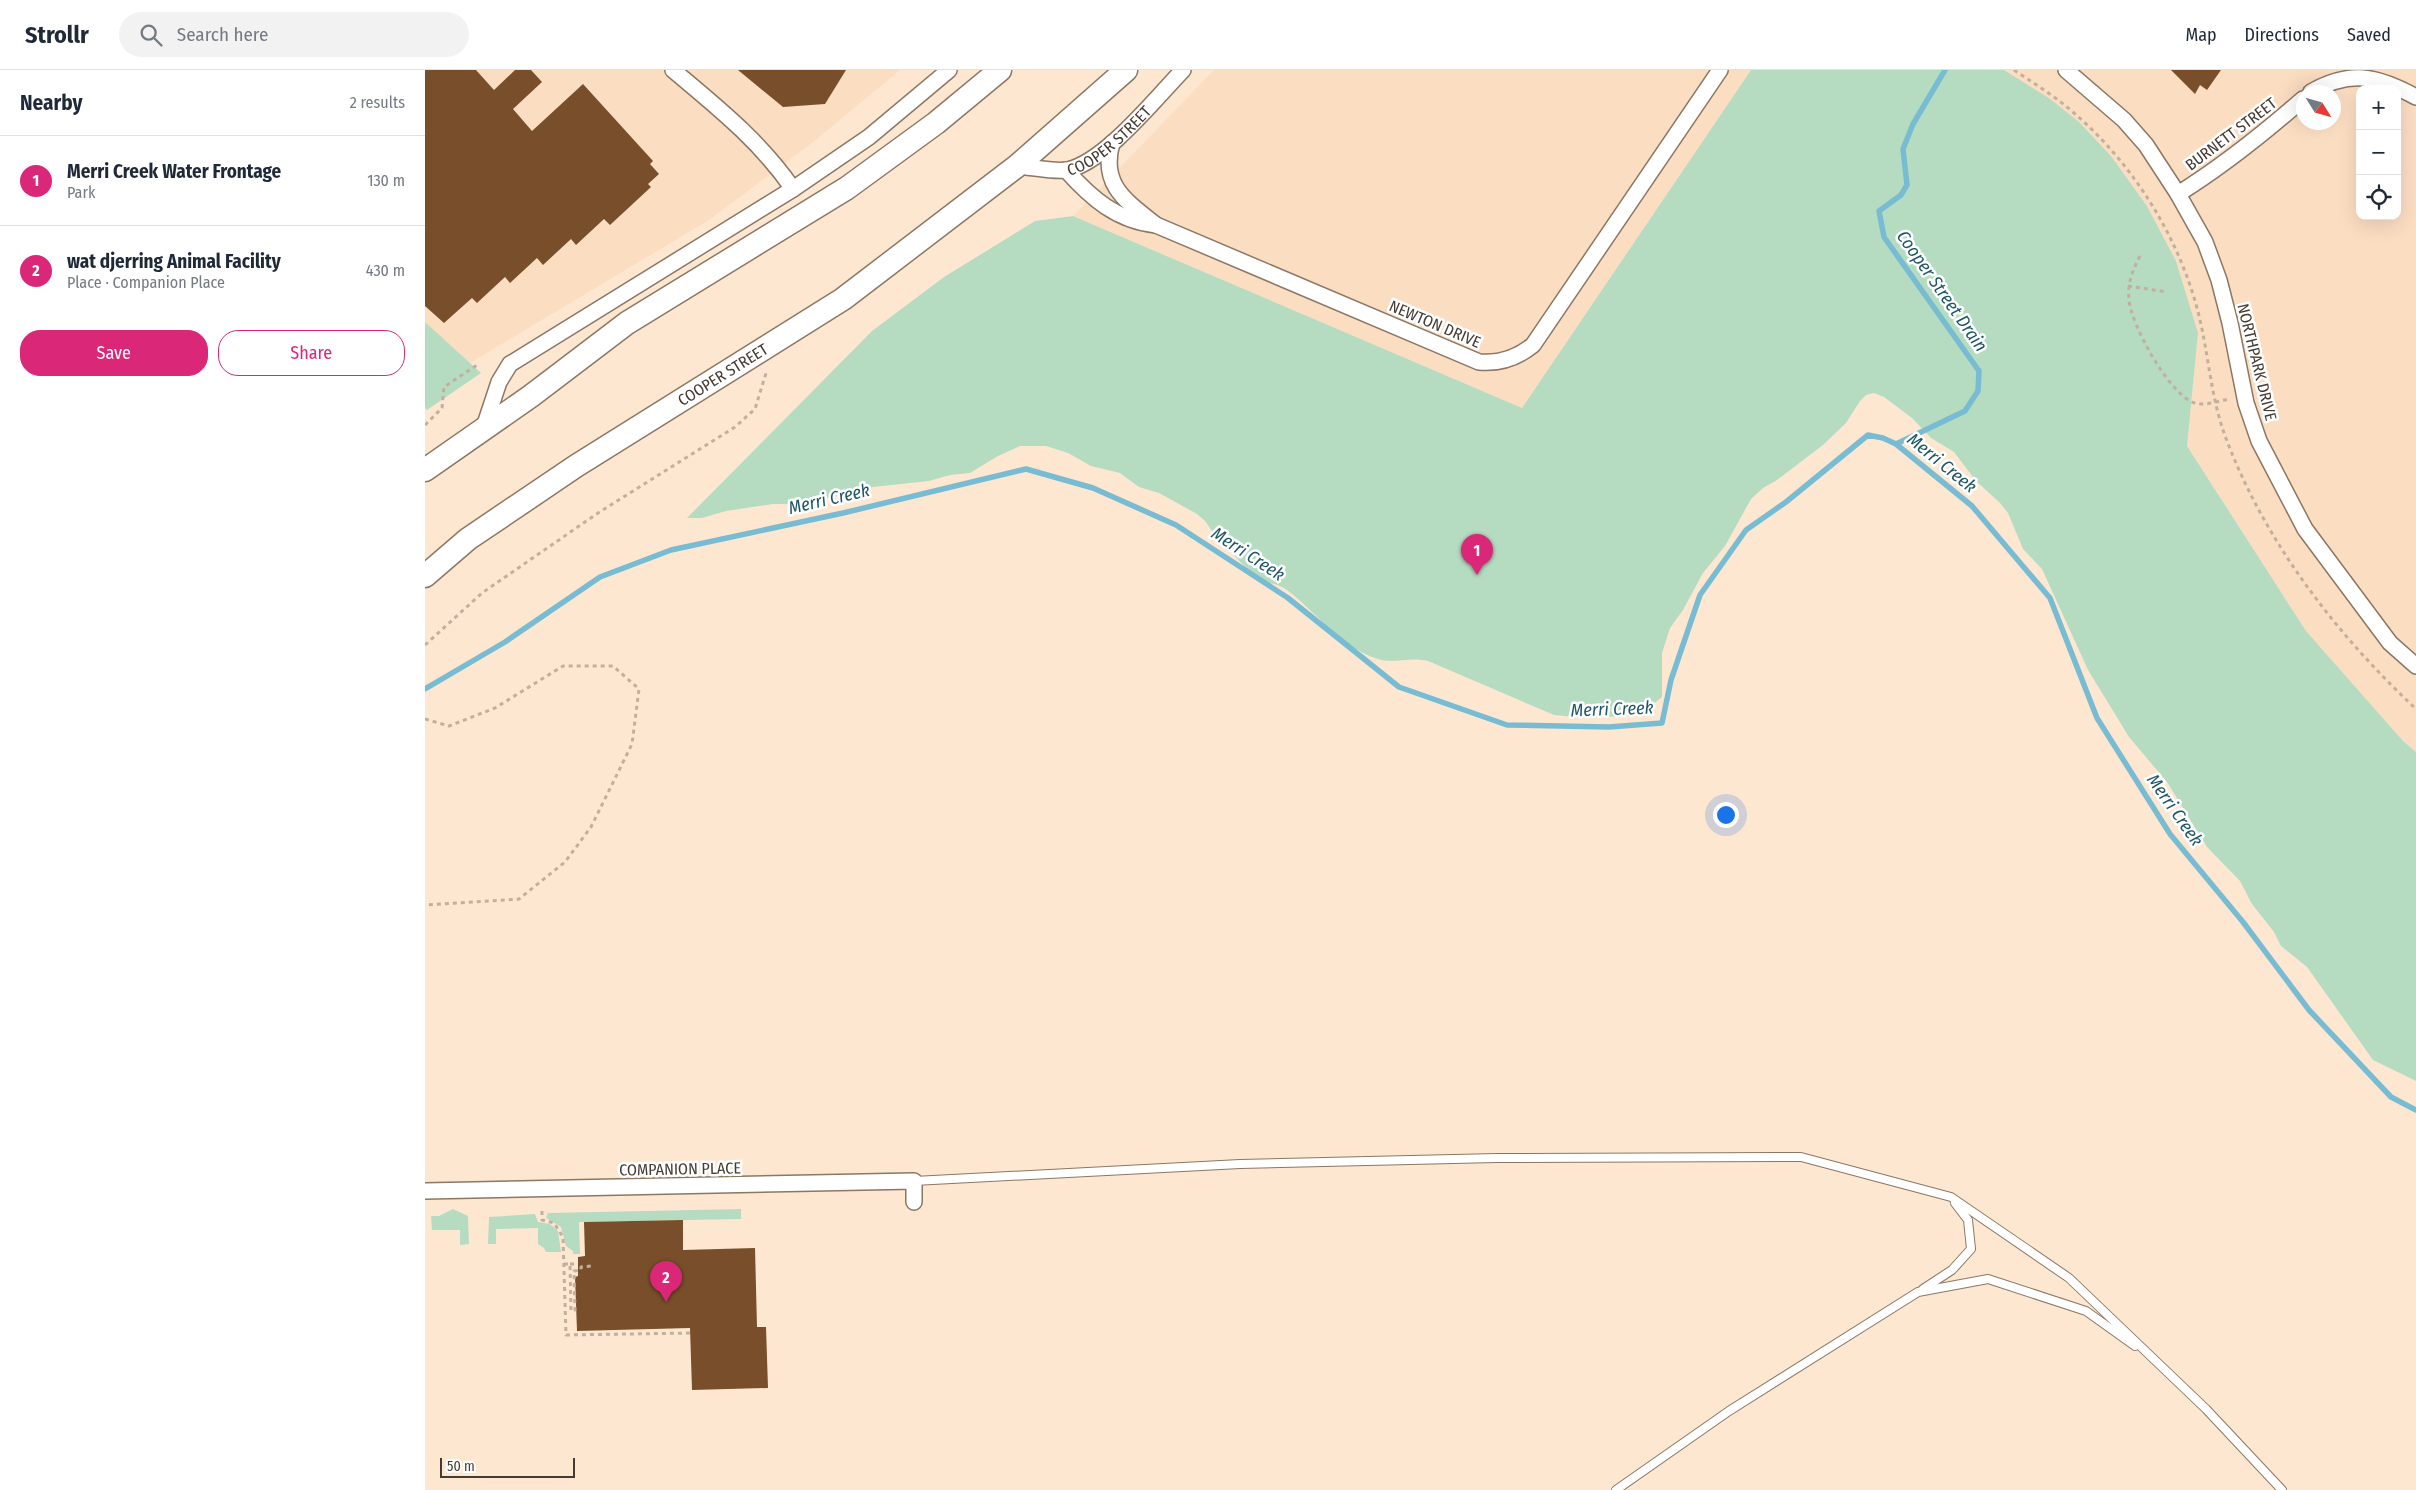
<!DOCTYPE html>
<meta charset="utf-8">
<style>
:root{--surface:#fff;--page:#f2f2f3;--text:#1f2937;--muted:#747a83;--line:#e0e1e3;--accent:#db2777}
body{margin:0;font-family:"Fira Sans Condensed",sans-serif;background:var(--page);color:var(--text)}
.controls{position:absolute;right:15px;top:15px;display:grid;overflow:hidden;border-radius:10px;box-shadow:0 5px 20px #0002}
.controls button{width:45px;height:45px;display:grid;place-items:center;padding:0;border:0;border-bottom:1px solid var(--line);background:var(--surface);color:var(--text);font:25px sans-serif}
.compass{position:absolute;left:1871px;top:15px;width:45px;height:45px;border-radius:50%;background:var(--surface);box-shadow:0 5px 20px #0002;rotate:127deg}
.scale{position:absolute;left:15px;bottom:12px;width:135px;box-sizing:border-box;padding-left:5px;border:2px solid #443b32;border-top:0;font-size:14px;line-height:18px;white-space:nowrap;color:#443b32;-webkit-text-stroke:4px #fff;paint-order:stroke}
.you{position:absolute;left:1300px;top:744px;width:18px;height:18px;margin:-12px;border:4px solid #fff;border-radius:50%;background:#1a73e8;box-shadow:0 0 0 8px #1a73e833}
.badge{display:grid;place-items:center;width:32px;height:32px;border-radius:50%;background:var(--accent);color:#fff;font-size:16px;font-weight:700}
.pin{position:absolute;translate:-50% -41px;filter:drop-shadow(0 1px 2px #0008)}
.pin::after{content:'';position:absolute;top:26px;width:18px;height:15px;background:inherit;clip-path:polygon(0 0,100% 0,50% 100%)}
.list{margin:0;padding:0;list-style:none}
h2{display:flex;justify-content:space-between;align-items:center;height:65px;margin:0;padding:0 20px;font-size:21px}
h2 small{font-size:16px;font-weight:400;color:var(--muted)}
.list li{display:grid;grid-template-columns:32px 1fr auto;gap:15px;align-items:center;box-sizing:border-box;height:90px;padding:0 20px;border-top:1px solid var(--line)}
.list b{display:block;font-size:19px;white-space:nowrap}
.list p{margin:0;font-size:16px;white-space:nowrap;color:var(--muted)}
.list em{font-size:16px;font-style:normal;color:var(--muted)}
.actions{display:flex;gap:10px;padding:15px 20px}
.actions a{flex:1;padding:11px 0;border:1px solid var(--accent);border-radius:20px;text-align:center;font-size:18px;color:var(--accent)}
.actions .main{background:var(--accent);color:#fff}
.icon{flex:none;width:28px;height:28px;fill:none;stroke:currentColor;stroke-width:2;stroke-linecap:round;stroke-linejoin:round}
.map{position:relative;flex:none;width:1991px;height:1420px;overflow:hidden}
header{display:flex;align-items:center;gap:30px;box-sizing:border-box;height:70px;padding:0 25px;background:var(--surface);border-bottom:1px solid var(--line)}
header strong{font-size:24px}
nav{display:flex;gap:28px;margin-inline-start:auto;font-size:18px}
.search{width:350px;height:45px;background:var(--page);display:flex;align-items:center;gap:12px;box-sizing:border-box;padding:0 18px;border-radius:28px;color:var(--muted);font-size:19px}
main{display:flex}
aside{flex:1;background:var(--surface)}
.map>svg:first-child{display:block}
</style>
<header>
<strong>Strollr</strong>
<div class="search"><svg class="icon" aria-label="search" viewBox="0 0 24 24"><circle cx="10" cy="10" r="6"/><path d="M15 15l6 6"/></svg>Search here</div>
<nav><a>Map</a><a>Directions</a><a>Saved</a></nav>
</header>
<main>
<aside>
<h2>Nearby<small>2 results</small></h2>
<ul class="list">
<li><span class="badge">1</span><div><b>Merri Creek Water Frontage</b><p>Park</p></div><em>130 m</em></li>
<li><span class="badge">2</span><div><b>wat djerring Animal Facility</b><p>Place · Companion Place</p></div><em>430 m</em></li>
</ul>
<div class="actions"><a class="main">Save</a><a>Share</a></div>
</aside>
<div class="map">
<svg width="1991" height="1420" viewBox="0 0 1991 1420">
<rect width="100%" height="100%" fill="#fee7d1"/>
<!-- built -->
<g fill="#fbddc2" fill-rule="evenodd">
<polygon points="0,0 475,0 387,73 284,150 45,293 0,252"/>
<polygon points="789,0 1326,0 1097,338 648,146"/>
<path d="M1579,0H1991V682L1978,671L1881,561L1762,376L1773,263L1751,191L1722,136L1686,86L1654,52L1624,28ZM1935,19H1972V146H1935ZM1878,22H1908V52H1878Z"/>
</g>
<!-- green -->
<g fill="#b5dcc1">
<path d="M1326,0H1579L1624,28L1654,52L1686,86L1722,136L1751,191L1773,263L1762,376L1881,561L1978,671L1991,682V1011L1948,990L1882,897L1856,876L1849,862L1827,834L1815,811L1782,777L1742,712L1704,667L1663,600L1617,499L1598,479L1583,443L1575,433L1551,411L1529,382L1506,368L1487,348L1459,327L1449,323L1441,325L1435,331L1421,353L1398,375L1352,410L1338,418L1326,429L1300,476L1278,503L1258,540L1245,558L1237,583V627L1227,635L1197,646L1162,648L1129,645L1003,591C984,586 967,595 950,588C915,576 890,541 862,520C852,512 841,514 831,508L793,469L780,451L772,444L734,423L714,417L695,403L666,396L643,383L621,376H595L573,386L545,403L525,405L504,411L448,417L376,434H348L301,441L277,448H262L447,261L519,207L610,151L648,146L1097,338Z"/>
<polygon points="0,252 56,303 2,340 0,338"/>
<polygon points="28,1139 43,1146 44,1174 35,1175 35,1160 7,1160 6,1146 14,1146"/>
<polygon points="316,1139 316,1149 154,1152 155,1184 148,1184 148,1181 141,1176 136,1157 121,1148 123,1143"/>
<polygon points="110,1144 113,1152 125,1154 133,1161 136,1182 121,1182 119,1178 113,1174 113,1158 71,1159 71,1174 63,1174 64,1147"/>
</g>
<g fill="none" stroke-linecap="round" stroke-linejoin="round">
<!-- stream -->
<g stroke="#77bcd2" stroke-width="5.5">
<polyline points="1471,374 1540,341 1553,321 1554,301 1459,167 1454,141 1476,125 1482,115 1478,79 1488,54 1520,0"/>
<polyline points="0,619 80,572 175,507 246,480 418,443 601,399 668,418 751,455 863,528 974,617 1082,655 1184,657 1237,653 1246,610 1275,525 1321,460 1361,432 1443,365 1458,368 1471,374 1547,436 1625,528 1672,648 1745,764 1818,852 1884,940 1966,1027 1991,1040"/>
</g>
</g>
<!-- building -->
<g fill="#784f2a">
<polygon points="0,0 51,0 69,20 90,0 106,0 117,12 88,39 107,61 158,14 228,91 225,94 234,104 223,114 226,117 185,155 179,149 151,175 146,169 118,195 112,188 85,213 80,207 52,233 47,228 19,253 0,236"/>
<polygon points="313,0 421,0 400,34 358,37"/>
<polygon points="1746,0 1796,0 1782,20 1775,15 1770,24"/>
<polygon points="258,1150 258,1180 330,1178 332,1257 341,1257 343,1318 267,1320 265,1258 152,1261 150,1207 153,1206 153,1187 160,1186 159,1152"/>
</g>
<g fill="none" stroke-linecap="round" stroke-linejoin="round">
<defs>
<g id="lane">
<polyline points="489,1111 815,1094 1072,1088 1376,1087 1526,1127 1644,1208 1781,1339 1857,1420"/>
<polyline points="1498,1219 1527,1200 1546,1179 1543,1150 1530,1133"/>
<polyline points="1191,1420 1304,1341 1493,1222 1563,1209 1661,1241 1710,1276"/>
</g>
<g id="street">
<path d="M248,0C292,37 335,71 368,119"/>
<polyline points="1641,0 1699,50 1721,75 1753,124 1780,172 1794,210 1805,253 1821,333 1834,371 1880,459 1965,573 1991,596"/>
<path d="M1886,22C1925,0 1951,5 1991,27"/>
<path d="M687,73C675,115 701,131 731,155L1054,292C1075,294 1092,288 1108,275L1295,0"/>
<path id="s1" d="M592,96C606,97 629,102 642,100C679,93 731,28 758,0"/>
<path d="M641,100C666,128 692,151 731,155"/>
<path d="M1753,124C1798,96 1838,64 1878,29"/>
<polyline points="59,357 74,312 85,294 368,119 444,67 524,0"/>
<polyline points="0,1121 489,1111 489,1132"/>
</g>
<g id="primary">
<polyline points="0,400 106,326 202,253 422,118 511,53 575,0"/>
<path id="s2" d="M0,506L43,469L151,396L418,229L592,96L701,0"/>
</g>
</defs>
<!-- lane casing -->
<use href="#lane" stroke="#8b7763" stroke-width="10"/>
<!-- street casing -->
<use href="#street" stroke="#8b7763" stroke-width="18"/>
<!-- primary casing -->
<use href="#primary" stroke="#8b7763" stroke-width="25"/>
<!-- path -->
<g stroke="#c2b09e" stroke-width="3" stroke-dasharray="4 4" stroke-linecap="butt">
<path d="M1589,0C1610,14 1631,27 1649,43C1707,93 1752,164 1772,238C1784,282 1785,328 1802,371C1841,473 1911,564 1991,639"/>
<path d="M1715,186C1708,200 1702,213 1704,229C1705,254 1746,327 1770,333C1781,336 1793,331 1804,329"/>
<polyline points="1703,216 1742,222"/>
<polyline points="0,355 17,338 19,317 52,295"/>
<polyline points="0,575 57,523 173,443 310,357 330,339 342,300"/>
<polyline points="0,649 24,656 70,638 138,596 188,596 214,619 207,674 166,757 140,792 94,829 0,835"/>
<polyline points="117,1141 117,1150 129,1153 138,1167 141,1265 265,1263"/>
<polyline points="139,1194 145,1194 146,1241 150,1240 149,1201 156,1200 156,1197 167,1196"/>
<polyline points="145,1194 153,1194"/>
</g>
<!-- lane -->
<use href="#lane" stroke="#fff" stroke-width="8"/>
<!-- street -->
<use href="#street" stroke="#fff" stroke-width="15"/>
<!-- primary -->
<use href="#primary" stroke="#fff" stroke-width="22"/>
</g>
<g text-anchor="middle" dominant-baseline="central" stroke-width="5" stroke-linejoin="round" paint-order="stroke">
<!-- street labels -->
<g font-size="16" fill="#443b32" stroke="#fff">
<text transform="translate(1806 64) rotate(-37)">BURNETT STREET</text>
<text stroke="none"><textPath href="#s1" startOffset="102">COOPER STREET</textPath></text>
<text transform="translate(1010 254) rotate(23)">NEWTON DRIVE</text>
<text transform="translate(1832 292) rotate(76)">NORTHPARK DRIVE</text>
<text stroke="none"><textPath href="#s2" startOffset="360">COOPER STREET</textPath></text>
<text transform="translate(255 1099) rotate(-1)">COMPANION PLACE</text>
</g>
<!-- water labels -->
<g font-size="18" font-style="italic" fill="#1d5666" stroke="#fff">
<text transform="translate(1517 221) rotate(55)">Cooper Street Drain</text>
<text transform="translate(1517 393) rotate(39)">Merri Creek</text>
<text transform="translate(404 429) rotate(-13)">Merri Creek</text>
<text transform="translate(823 484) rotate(33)">Merri Creek</text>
<text transform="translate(1187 639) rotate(-2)">Merri Creek</text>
<text transform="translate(1750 740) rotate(55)">Merri Creek</text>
</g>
</g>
</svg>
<div class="controls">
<button>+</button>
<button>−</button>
<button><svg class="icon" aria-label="locate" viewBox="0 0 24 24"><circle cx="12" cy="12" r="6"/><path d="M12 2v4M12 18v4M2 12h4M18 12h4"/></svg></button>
</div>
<svg class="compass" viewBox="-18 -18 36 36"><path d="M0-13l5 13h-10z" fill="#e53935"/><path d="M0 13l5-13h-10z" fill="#747a83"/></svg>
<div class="scale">50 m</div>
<div class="you"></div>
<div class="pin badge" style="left:1052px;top:505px">1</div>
<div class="pin badge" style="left:241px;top:1232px">2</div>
</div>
</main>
